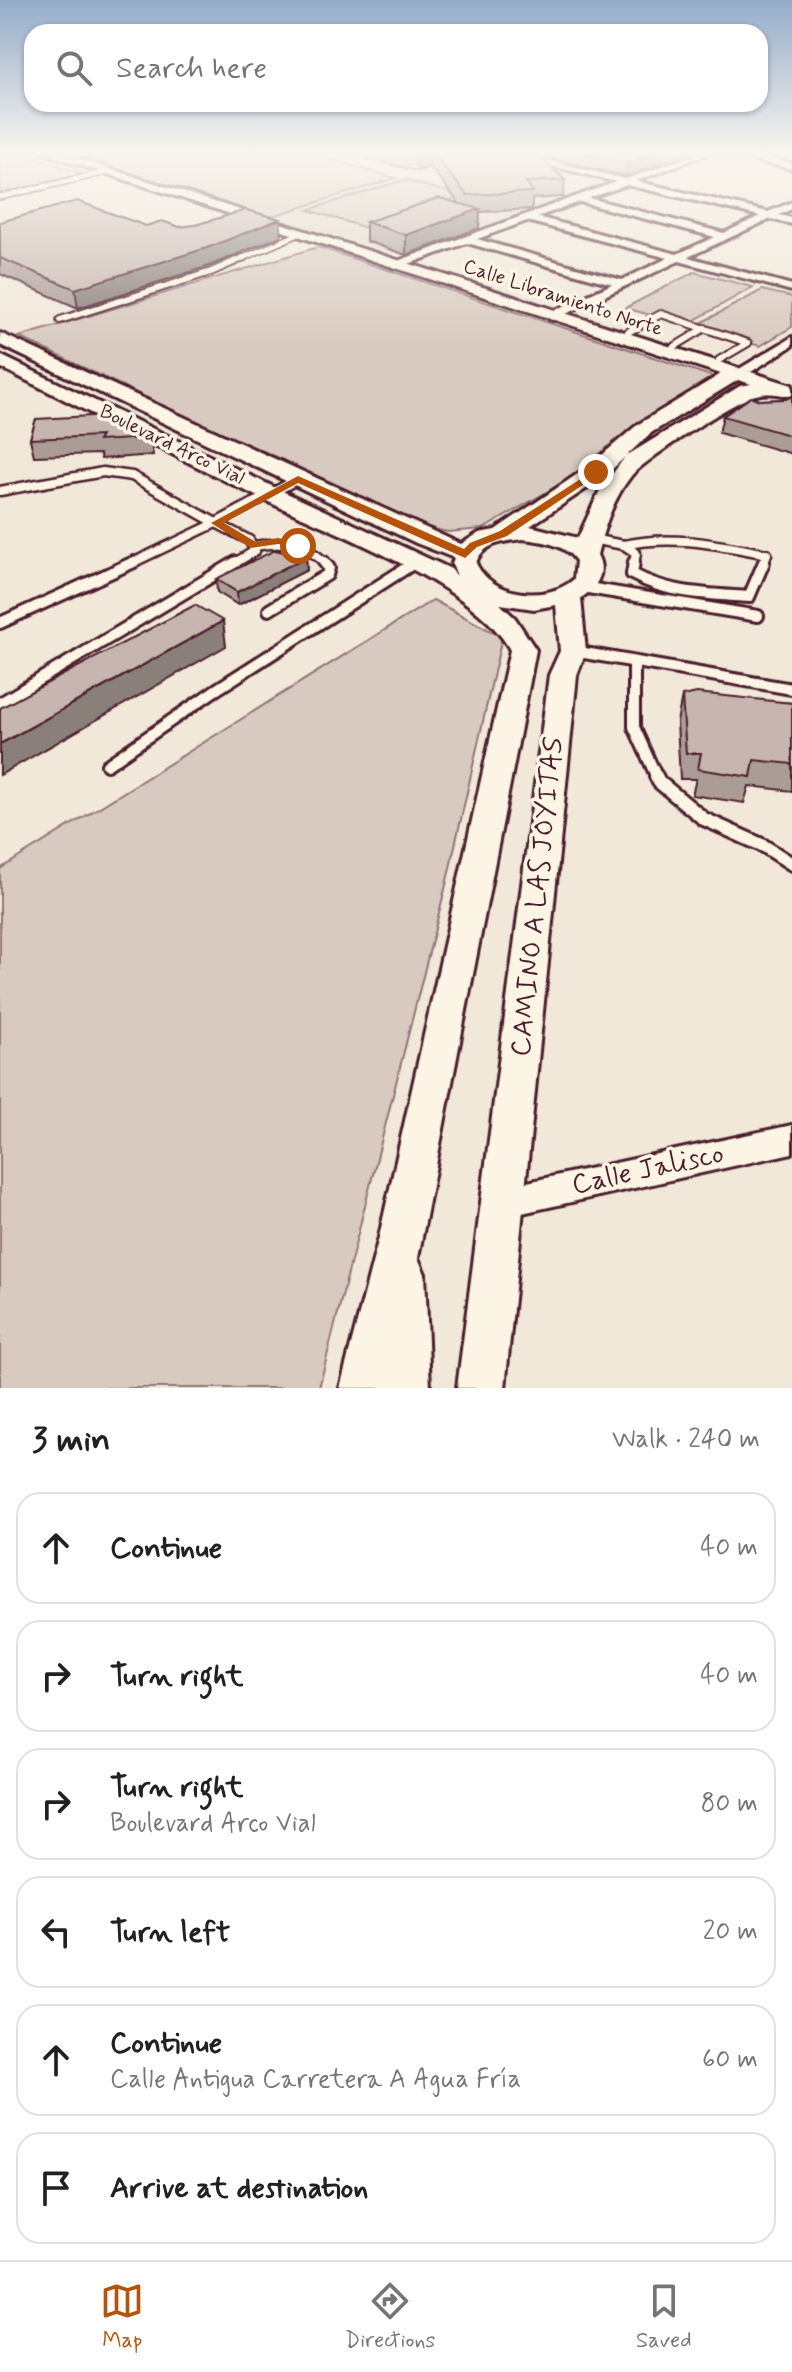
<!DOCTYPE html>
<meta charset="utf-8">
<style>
:root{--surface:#fff;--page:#f6f6f6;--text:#202124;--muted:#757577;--line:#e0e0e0;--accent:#b45309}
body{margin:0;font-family:Mynerve,sans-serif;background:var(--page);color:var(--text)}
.stop{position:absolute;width:24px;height:24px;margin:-18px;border:6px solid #b45309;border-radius:50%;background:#fff}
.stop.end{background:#b45309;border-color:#fff;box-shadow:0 2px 8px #0008}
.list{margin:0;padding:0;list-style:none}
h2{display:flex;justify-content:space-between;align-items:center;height:104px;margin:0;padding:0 32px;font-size:34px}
h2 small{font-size:26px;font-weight:400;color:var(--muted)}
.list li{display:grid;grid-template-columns:52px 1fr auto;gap:24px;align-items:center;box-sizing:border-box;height:112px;margin:0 16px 16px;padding:0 16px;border:2px solid var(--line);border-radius:24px}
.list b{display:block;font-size:30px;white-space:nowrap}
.list p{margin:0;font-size:26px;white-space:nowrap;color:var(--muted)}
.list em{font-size:26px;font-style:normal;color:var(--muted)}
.icon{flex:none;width:44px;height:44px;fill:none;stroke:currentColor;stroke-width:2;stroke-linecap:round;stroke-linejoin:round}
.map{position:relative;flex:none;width:792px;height:1388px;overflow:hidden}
.search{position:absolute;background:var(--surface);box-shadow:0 2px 6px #0004;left:24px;right:24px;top:24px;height:88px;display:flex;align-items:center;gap:20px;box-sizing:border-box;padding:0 28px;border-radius:24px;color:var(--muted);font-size:30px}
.sheet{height:872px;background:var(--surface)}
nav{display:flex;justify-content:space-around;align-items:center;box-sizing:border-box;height:112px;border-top:2px solid var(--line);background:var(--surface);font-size:22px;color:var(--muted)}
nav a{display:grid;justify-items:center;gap:4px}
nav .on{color:var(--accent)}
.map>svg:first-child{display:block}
</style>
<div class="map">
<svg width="792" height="1388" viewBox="0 0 792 1388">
<rect width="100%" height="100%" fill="#f1e8da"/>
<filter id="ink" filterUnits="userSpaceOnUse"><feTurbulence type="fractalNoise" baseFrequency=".0125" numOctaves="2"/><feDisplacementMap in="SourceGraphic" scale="16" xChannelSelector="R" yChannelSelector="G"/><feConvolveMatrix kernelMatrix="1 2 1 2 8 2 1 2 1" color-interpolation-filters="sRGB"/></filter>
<g filter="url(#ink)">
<!-- built -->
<polygon fill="#e4d9cd" points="481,153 619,182 411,258 269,217"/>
<!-- green -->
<g fill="#d8cac0" stroke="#917476" stroke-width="2">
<polygon points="0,153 23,153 83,174 0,194"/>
<polygon points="108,153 306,153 396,178 269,217 86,158"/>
<polygon points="404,180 463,196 366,228 308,210"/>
<polygon points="318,247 717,378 635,424 607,457 483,529 447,532 410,523 19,337"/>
<polygon points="694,272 753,287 686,325 625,308"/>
<polygon points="762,290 792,297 792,327 760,346 693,327"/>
<polygon points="433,600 502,637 447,881 319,1388 0,1388 0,869"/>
</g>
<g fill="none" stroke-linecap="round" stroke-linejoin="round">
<defs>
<g id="lane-far4">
<polyline points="0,197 107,172"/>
<polyline points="238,260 299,234"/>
</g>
<g id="lane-far3">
<polyline points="60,320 211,272 243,258"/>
<polyline points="628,332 661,314 748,343 719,360"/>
<polyline points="674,347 705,328"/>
</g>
<g id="lane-far2">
<polyline points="0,491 103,472 132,476 216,523"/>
<polyline points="591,539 624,545"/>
<polyline points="624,545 636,553 634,564"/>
<path d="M624,545C673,534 719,545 767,554L763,564"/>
<path d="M255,546C281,541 307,543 326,564"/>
<polyline points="130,564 216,523"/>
<polyline points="233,564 255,551 249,540 216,523 298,479"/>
</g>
<g id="lane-far1">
<path d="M634,562L632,574C669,594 708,594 749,597L764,562"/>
<polyline points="582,587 758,616"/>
<polyline points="269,610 327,575 329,568 324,562"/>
<polyline points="0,623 134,562"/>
<polyline points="573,651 792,689"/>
<polyline points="634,663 634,727 657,778"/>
<polyline points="0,703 236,562"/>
<polyline points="107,765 214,691 414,563"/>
</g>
<polyline id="lane" points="656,776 659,782 704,819 764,846 792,864"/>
<g id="street">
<path d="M500,153H514L626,179L699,153H710L636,181L768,212L792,202V209L779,215L792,218V224L770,219L688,257L792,285V291L679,261L553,320L549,319V313L612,284L467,243L400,267H392V263L616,182ZM627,185L760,216L724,233L589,198ZM580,202L715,237L677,254L537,217ZM527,221L668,258L622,280L477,239Z"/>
<polygon points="722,153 738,153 792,163 792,169"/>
<polygon points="792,337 792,346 751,372 739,369"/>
<polygon points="792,1125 792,1153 504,1217 493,1212 489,1202 493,1192 504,1187"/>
</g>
<path id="secondary" d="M43,153H60L792,385V397C779,394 769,392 756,395C738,398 643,461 631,476C613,499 604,527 597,555C607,573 596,588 581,598L586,651L577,675L505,1388H457L549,675L560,651L556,605L534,609L500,604L515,618L536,650L418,1258L425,1274L430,1388H340L379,1237L510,650C477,585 327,530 260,498C173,455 87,411 0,367V355L278,489L451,569L457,576L452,563L454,558L416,543L0,345V333L461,544L479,533L495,530L588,467L637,425L721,374ZM738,380L751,384L740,386L626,456L651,433ZM625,457L599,492L578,538L530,526L604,477ZM522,539C542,541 565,544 576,561L574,579C548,603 491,597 476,563C483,543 503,542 522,539Z"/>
</defs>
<!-- lane-far4 casing -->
<use href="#lane-far4" stroke="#4a1f2b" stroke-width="8"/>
<!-- lane-far3 casing -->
<use href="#lane-far3" stroke="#4a1f2b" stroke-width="10"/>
<!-- lane-far2 casing -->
<use href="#lane-far2" stroke="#4a1f2b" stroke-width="13"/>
<!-- lane-far1 casing -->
<use href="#lane-far1" stroke="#4a1f2b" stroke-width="16"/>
<!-- lane casing -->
<use href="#lane" stroke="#4a1f2b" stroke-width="18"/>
<!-- street casing -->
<use href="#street" stroke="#4a1f2b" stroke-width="6"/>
<!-- secondary casing -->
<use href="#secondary" stroke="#4a1f2b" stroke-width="6"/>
<!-- lane-far4 -->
<use href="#lane-far4" stroke="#fcf5e5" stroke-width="5"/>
<!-- lane-far3 -->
<use href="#lane-far3" stroke="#fcf5e5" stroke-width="6"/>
<!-- lane-far2 -->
<use href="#lane-far2" stroke="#fcf5e5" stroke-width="8"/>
<!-- lane-far1 -->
<use href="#lane-far1" stroke="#fcf5e5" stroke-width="10"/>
<!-- lane -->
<use href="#lane" stroke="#fcf5e5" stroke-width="12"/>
<!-- street -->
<use href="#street" fill="#fcf5e5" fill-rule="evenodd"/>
<!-- secondary -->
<use href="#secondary" fill="#fcf5e5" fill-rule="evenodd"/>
</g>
<!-- wall -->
<g fill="#ab9d96" stroke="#4a1f2b" stroke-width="2">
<polygon points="346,153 694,153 626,176 540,156 565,180 563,197 532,199 532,209 480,212 479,228 406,255 366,241 366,222 459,203 430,167 417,171"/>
<polygon points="280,219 281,236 209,266 78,308 0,274 0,222 179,227"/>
<polygon points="792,396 792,454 719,433 723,416 760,400 786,399"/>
<polygon points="36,419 150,438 153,455 101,459 100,454 34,456 30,439"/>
<polygon points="306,557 307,570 238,605 217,592 216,579"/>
<polygon points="682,696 792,703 792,791 749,786 744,803 692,795 696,779 680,779 677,722"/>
</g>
<!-- shaded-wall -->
<g fill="#8b7f7a" stroke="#4a1f2b" stroke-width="2">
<polygon points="426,153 431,153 430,167 417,171 418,155"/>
<polygon points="659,153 694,153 626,176 627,163"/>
<polygon points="480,209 479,228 406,255 406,235"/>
<polygon points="280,219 281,236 209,266 78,308 75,289"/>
<polygon points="306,557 307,570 238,605 237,592"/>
<polygon points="223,621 226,646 0,775 0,744"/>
</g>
<!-- building -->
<g fill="#c7b6af" stroke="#4a1f2b" stroke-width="2">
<polygon points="407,153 426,153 418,155"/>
<polygon points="432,153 536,153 565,180 526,182 533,192 467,195"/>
<polygon points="581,153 659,153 627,163"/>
<polygon points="439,198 480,209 406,235 366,222"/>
<polygon points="77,201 146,226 162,221 179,227 195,225 246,210 280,219 207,248 75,289 0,258 0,222"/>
<polygon points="792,396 792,436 723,416 751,397 760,400 786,399"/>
<polygon points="110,415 150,438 98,441 101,436 30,439 36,419"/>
<polygon points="275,550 306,557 237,592 216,579"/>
<polygon points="195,605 223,621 0,744 0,708"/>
<polygon points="697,693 792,703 792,764 754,760 751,777 698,769 701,753 686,753 682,696"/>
</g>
</g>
<!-- sky -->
<linearGradient id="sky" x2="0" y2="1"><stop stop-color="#94acca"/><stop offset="0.44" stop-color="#f9f5ee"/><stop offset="1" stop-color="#f9f5ee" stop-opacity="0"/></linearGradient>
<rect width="792" height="347" fill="url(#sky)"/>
<!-- route -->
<polygon fill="#b45309" points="596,469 599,474 507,536 477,547 465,558 298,483 224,523 256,542 278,538 302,543 302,548 278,544 251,548 211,523 298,476 464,549 470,543 500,531"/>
<g text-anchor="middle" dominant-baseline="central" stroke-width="7" stroke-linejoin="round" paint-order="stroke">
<!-- far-street labels -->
<g font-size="20" fill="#4a1f2b" stroke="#fcf5e5">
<text transform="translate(563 298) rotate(18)">Calle Libramiento Norte</text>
<text transform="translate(172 445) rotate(26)">Boulevard Arco Vial</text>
</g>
<!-- near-street labels -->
<g font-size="28" fill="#4a1f2b" stroke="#fcf5e5">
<text transform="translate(538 897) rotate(-84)">CAMINO A LAS JOYITAS</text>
<text transform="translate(648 1170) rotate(-12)">Calle Jalisco</text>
</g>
</g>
</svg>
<div class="stop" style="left:298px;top:546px"></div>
<div class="stop end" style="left:596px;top:472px"></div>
<div class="search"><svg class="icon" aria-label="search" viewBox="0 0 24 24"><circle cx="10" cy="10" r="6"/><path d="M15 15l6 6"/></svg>Search here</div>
</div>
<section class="sheet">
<h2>3 min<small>Walk · 240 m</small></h2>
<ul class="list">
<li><svg class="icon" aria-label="ahead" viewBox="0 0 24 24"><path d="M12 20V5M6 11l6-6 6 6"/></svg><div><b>Continue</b></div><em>40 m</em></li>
<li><svg class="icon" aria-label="right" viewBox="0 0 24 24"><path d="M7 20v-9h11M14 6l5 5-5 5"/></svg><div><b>Turn right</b></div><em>40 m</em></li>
<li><svg class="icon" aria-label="right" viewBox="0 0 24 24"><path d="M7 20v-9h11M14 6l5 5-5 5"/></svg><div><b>Turn right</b><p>Boulevard Arco Vial</p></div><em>80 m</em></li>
<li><svg class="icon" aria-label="left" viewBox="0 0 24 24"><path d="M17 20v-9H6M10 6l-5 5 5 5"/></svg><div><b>Turn left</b></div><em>20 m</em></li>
<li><svg class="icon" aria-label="ahead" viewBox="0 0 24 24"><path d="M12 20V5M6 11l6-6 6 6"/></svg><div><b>Continue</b><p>Calle Antigua Carretera A Agua Fría</p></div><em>60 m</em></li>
<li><svg class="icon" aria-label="arrive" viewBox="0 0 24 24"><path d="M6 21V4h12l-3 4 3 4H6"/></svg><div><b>Arrive at destination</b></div></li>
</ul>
</section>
<nav>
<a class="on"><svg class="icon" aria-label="map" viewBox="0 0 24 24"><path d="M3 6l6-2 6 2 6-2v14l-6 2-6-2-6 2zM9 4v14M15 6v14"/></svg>Map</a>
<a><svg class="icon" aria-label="directions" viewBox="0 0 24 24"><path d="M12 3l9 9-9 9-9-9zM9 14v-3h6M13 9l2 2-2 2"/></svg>Directions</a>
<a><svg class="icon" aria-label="saved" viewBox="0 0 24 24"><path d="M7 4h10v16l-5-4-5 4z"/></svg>Saved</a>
</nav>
